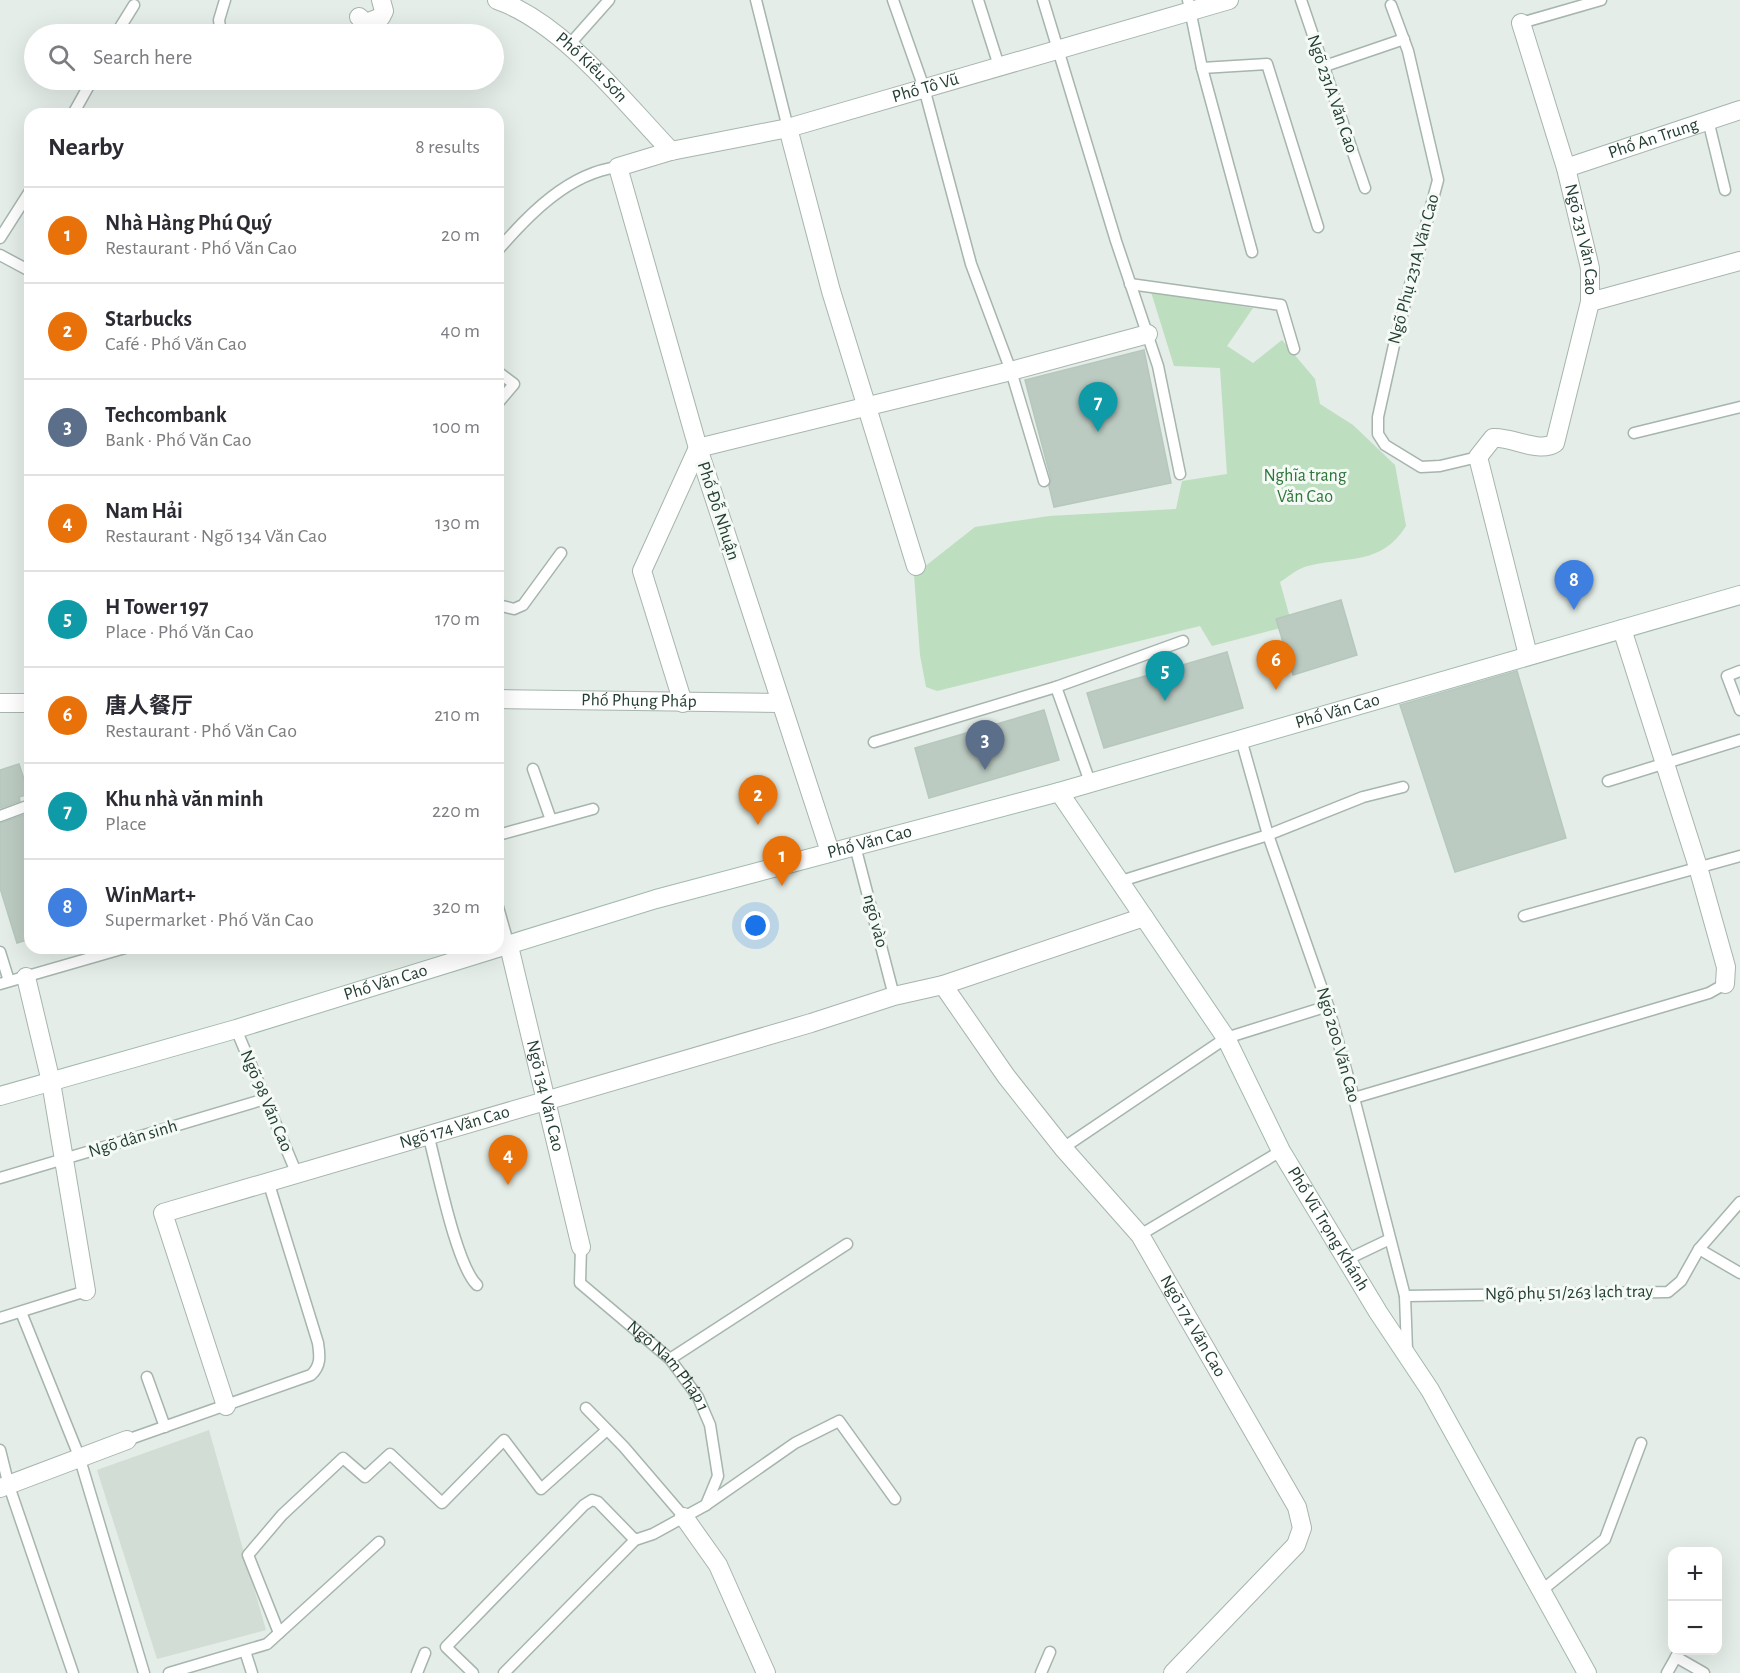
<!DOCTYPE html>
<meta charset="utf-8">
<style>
:root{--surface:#fff;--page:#f7f7f7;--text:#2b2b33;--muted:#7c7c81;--line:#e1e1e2;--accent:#d93025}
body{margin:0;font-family:"Alegreya Sans","Noto Sans SC",sans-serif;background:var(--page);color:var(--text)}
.controls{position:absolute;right:18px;bottom:18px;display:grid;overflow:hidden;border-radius:12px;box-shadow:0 6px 24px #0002}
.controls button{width:54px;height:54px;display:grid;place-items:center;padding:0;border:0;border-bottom:2px solid var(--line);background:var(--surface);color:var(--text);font:30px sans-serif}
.you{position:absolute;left:756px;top:926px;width:21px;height:21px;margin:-15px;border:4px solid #fff;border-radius:50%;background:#1a73e8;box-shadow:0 0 0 9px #1a73e833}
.badge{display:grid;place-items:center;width:39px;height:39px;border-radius:50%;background:var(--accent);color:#fff;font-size:20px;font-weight:700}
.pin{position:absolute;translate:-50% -50px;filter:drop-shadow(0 2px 3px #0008)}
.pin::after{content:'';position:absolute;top:32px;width:21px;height:18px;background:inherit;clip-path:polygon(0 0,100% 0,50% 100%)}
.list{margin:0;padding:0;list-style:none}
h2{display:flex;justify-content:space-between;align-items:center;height:78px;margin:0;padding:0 24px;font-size:26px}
h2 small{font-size:20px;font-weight:400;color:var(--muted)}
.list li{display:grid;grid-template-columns:39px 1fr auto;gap:18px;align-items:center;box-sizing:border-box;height:96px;padding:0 24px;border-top:2px solid var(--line)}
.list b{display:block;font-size:22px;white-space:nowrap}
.list p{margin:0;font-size:20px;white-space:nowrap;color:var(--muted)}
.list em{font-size:20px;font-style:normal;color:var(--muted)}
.icon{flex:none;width:33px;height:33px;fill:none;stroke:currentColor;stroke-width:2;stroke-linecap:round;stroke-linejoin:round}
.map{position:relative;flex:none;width:1740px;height:1673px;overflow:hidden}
.search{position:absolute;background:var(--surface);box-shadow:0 6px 24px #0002;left:24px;top:24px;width:480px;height:66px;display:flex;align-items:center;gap:15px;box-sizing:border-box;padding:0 21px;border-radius:33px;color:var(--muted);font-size:22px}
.panel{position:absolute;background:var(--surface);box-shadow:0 6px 24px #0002;left:24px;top:108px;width:480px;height:846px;border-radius:18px}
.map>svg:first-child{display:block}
</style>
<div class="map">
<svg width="1740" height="1673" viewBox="0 0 1740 1673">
<rect width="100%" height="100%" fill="#e4ede7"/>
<!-- built -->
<polygon fill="#d2ddd6" points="209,1430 266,1630 157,1659 97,1470"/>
<!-- green -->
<path fill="#bddebf" d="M1151,292L1253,308L1227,346L1253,363L1282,340L1315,379L1320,404L1353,425L1395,465L1406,526C1381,566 1347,556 1308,566C1298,568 1288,577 1280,582L1292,625L1212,646L1200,626L937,691L926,687L920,655L914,575L975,527L1049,516L1176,509L1182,481L1227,474L1220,368L1174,366Z"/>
<!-- building -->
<g fill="#bccbc2" stroke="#b6c7bd" stroke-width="1.5">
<polygon points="1144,350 1171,483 1054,507 1049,486 1051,479 1025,380"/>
<polygon points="1341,600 1357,655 1293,675 1276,619"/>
<polygon points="1227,652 1243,708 1104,748 1087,693"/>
<polygon points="1517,671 1566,838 1455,872 1400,705"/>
<polygon points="1044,710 1059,760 929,798 915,748"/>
<polygon points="19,764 29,794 19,797 20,801 0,808 0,770"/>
<polygon points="24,815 30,834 30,939 17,943 0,888 0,823"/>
</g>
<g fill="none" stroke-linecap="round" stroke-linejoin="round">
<defs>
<g id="lane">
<polyline points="756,0 788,128"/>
<polyline points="893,0 924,88 971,264 1011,371 1044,481"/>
<polyline points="978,0 999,66"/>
<polyline points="1043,0 1116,241 1158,366 1180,474"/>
<polyline points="1188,0 1202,68 1267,64 1318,227"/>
<polyline points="1301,0 1365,188"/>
<polyline points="1391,5 1408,51 1438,180 1394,345 1378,417 1378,434 1385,445 1421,467 1440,466 1478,457"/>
<polyline points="1521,23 1601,0"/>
<polyline points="116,34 134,5"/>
<polyline points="221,34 219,20 225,0"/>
<polyline points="569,45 609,0"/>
<polyline points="1322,67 1404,39"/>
<polyline points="1202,68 1252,252"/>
<polyline points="73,114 92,80"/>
<polyline points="1708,120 1725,190"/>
<polyline points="0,238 30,191"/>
<path d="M498,250C529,214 569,173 618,167"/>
<polyline points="0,255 30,271"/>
<polyline points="1130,284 1281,305 1294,349"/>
<polyline points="498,372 514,384 498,403"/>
<polyline points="1634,433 1740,407"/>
<polyline points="498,605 514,609 523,605 561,553"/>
<polyline points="1740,671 1727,676 1740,710"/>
<polyline points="1056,687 1183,641"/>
<polyline points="1241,739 1268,835 1328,1006 1354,1098 1405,1296 1407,1350"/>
<polyline points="874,742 1056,687 1090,782"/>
<polyline points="533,769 551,820"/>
<polyline points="1608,781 1740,740"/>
<polyline points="0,816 30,805"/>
<polyline points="498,835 593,809"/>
<polyline points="855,846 894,996"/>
<polyline points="1118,882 1268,835 1363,797 1403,787"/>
<polyline points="498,907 509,946"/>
<polyline points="1524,916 1740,856"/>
<polyline points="0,952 9,981"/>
<polyline points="0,984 125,948"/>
<polyline points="236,1029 296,1172"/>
<polyline points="1354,1098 1709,993 1725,984"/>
<path d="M428,1134C437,1167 456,1265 477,1285"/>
<polyline points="1063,1148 1226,1038 1328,1006"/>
<polyline points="0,1178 265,1099"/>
<polyline points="1140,1235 1281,1151"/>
<path id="s1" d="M581,1247L580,1283L670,1359L698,1397L710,1425L718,1476L706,1505"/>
<polyline points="1699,1249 1740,1202"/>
<polyline points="1346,1260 1390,1239"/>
<polyline points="1405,1296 1668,1292 1681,1281 1699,1249 1740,1273"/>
<polyline points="21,1312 79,1456 144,1673"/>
<polyline points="0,1318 86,1291"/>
<polyline points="670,1359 847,1244"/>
<polyline points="147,1377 165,1427"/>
<polyline points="586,1408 624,1447 684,1517 706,1505 795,1443 839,1421 895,1499"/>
<path d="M127,1440L311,1375C321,1366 320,1356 318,1343L268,1181"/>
<polyline points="0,1450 9,1486 73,1673"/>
<polyline points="1541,1591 1605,1539 1641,1443"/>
<polyline points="279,1633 248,1555 282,1515 343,1458 365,1477 390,1454 442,1503 504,1440 541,1489 607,1430"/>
<polyline points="245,1651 252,1673"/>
<polyline points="1676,1657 1704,1673"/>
<polyline points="169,1673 267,1644 379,1542"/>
<polyline points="417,1673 425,1653"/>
<polyline points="473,1673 446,1647 584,1505 592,1500 598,1502 635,1540"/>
<polyline points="504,1673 635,1540 653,1534 684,1517"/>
<polyline points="1041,1673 1050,1652"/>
<polyline points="1667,1673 1680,1650"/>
</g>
<g id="street">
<path id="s2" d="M497,0C563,23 623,101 671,151"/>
<polyline points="359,17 366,23 381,17 384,11 381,0"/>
<path id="s3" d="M1521,23L1566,168L1590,268V302L1555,443C1539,454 1511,436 1493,438L1478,457L1528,655"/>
<polyline points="788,128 831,291 916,566"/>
<path id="s4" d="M1566,168L1740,110"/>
<polyline points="1590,302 1740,261"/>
<polyline points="1622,629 1698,867 1726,967 1725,984"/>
<path id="s5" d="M498,699L780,703"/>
<polyline points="0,703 30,703"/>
<polyline points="683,703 642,571 698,448 1011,371 1148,334"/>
<path id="s6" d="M830,852L698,448L618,167L671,151L788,128L1229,0"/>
<path id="s7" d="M509,946L581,1247"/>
<polyline points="26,977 51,1082 86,1291"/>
<path id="s8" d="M943,985L1006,1076L1063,1148L1140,1235L1297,1507L1302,1528L1296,1545L1173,1673"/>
<path id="s9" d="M226,1406L163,1213L811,1023L894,996L943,985L1144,917"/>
<polyline points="0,1488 127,1440"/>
<polyline points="684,1517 718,1565 766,1673"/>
</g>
<g id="secondary">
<path id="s10" d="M1059,792L1226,1038L1281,1151L1378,1312L1430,1390L1587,1673"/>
<path id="s11" d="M0,1096L236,1029L656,899L1059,792L1740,595"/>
</g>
</defs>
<!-- lane casing -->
<use href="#lane" stroke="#a6b5ad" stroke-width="13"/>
<!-- street casing -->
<use href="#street" stroke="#a6b5ad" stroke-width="20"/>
<!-- secondary casing -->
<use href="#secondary" stroke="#a2b9ad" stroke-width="20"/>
<!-- lane -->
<use href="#lane" stroke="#fff" stroke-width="10"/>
<!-- street -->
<use href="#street" stroke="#fff" stroke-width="18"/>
<!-- secondary -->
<use href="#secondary" stroke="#fff" stroke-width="18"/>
</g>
<g text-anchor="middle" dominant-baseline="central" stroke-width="6" stroke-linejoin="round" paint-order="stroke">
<!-- street labels -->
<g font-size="18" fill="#233f32" stroke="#f5faf6">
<text stroke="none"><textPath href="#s2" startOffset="117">Phố Kiều Sơn</textPath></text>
<text stroke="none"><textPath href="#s6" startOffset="1035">Phố Tô Vũ</textPath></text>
<text transform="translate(1332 94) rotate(71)">Ngõ 231A Văn Cao</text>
<text stroke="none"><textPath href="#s4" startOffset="92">Phố An Trung</textPath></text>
<text stroke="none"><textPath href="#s3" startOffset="225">Ngõ 231 Văn Cao</textPath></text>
<text transform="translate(1414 269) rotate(-75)">Ngõ Phụ 231A Văn Cao</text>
<text transform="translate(718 511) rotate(72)">Phố Đỗ Nhuận</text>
<text stroke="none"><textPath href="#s5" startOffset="141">Phố Phụng Pháp</textPath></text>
<text stroke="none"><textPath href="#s11" startOffset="1392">Phố Văn Cao</textPath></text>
<text stroke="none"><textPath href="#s11" startOffset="906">Phố Văn Cao</textPath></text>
<text transform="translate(875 921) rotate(75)">ngõ vào</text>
<text stroke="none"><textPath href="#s11" startOffset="402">Phố Văn Cao</textPath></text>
<text transform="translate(1338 1045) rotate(74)">Ngõ 200 Văn Cao</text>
<text stroke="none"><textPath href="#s7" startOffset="154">Ngõ 134 Văn Cao</textPath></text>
<text transform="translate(266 1101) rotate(67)">Ngõ 98 Văn Cao</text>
<text stroke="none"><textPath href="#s9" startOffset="507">Ngõ 174 Văn Cao</textPath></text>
<text transform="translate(133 1139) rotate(-17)">Ngõ dân sinh</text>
<text stroke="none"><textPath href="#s10" startOffset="514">Phố Vũ Trọng Khánh</textPath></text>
<text transform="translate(1569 1293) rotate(-1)">Ngõ phụ 51/263 lạch tray</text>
<text stroke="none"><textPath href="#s8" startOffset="424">Ngõ 174 Văn Cao</textPath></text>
<text stroke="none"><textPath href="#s1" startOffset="158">Ngõ Nam Pháp 1</textPath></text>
</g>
<!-- park labels -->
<g font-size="18" fill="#2e763a" stroke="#f5faf6">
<text x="1305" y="476">Nghĩa trang<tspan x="1305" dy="21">Văn Cao</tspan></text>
</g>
</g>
</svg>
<div class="controls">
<button>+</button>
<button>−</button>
</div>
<div class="you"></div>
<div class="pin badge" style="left:782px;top:886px;background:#e8710a">1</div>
<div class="pin badge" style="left:758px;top:825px;background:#e8710a">2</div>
<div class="pin badge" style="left:985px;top:770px;background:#5c6f8a">3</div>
<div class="pin badge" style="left:508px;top:1185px;background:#e8710a">4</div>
<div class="pin badge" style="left:1165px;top:701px;background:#0f9aa8">5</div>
<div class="pin badge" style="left:1276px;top:690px;background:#e8710a">6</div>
<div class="pin badge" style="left:1098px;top:432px;background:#0f9aa8">7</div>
<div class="pin badge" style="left:1574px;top:610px;background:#3f7fe0">8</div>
<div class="search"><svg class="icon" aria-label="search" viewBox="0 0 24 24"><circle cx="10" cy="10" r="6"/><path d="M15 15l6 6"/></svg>Search here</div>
<section class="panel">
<h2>Nearby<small>8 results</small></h2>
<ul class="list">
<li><span class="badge" style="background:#e8710a">1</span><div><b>Nhà Hàng Phú Quý</b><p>Restaurant · Phố Văn Cao</p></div><em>20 m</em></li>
<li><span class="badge" style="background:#e8710a">2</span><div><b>Starbucks</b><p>Café · Phố Văn Cao</p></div><em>40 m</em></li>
<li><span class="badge" style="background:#5c6f8a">3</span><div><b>Techcombank</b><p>Bank · Phố Văn Cao</p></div><em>100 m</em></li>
<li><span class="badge" style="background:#e8710a">4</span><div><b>Nam Hải</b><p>Restaurant · Ngõ 134 Văn Cao</p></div><em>130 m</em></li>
<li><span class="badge" style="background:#0f9aa8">5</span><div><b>H Tower 197</b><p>Place · Phố Văn Cao</p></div><em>170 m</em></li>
<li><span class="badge" style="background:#e8710a">6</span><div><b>唐人餐厅</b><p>Restaurant · Phố Văn Cao</p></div><em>210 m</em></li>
<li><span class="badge" style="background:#0f9aa8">7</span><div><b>Khu nhà văn minh</b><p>Place</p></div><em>220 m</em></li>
<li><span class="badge" style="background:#3f7fe0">8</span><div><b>WinMart+</b><p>Supermarket · Phố Văn Cao</p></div><em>320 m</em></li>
</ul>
</section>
</div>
